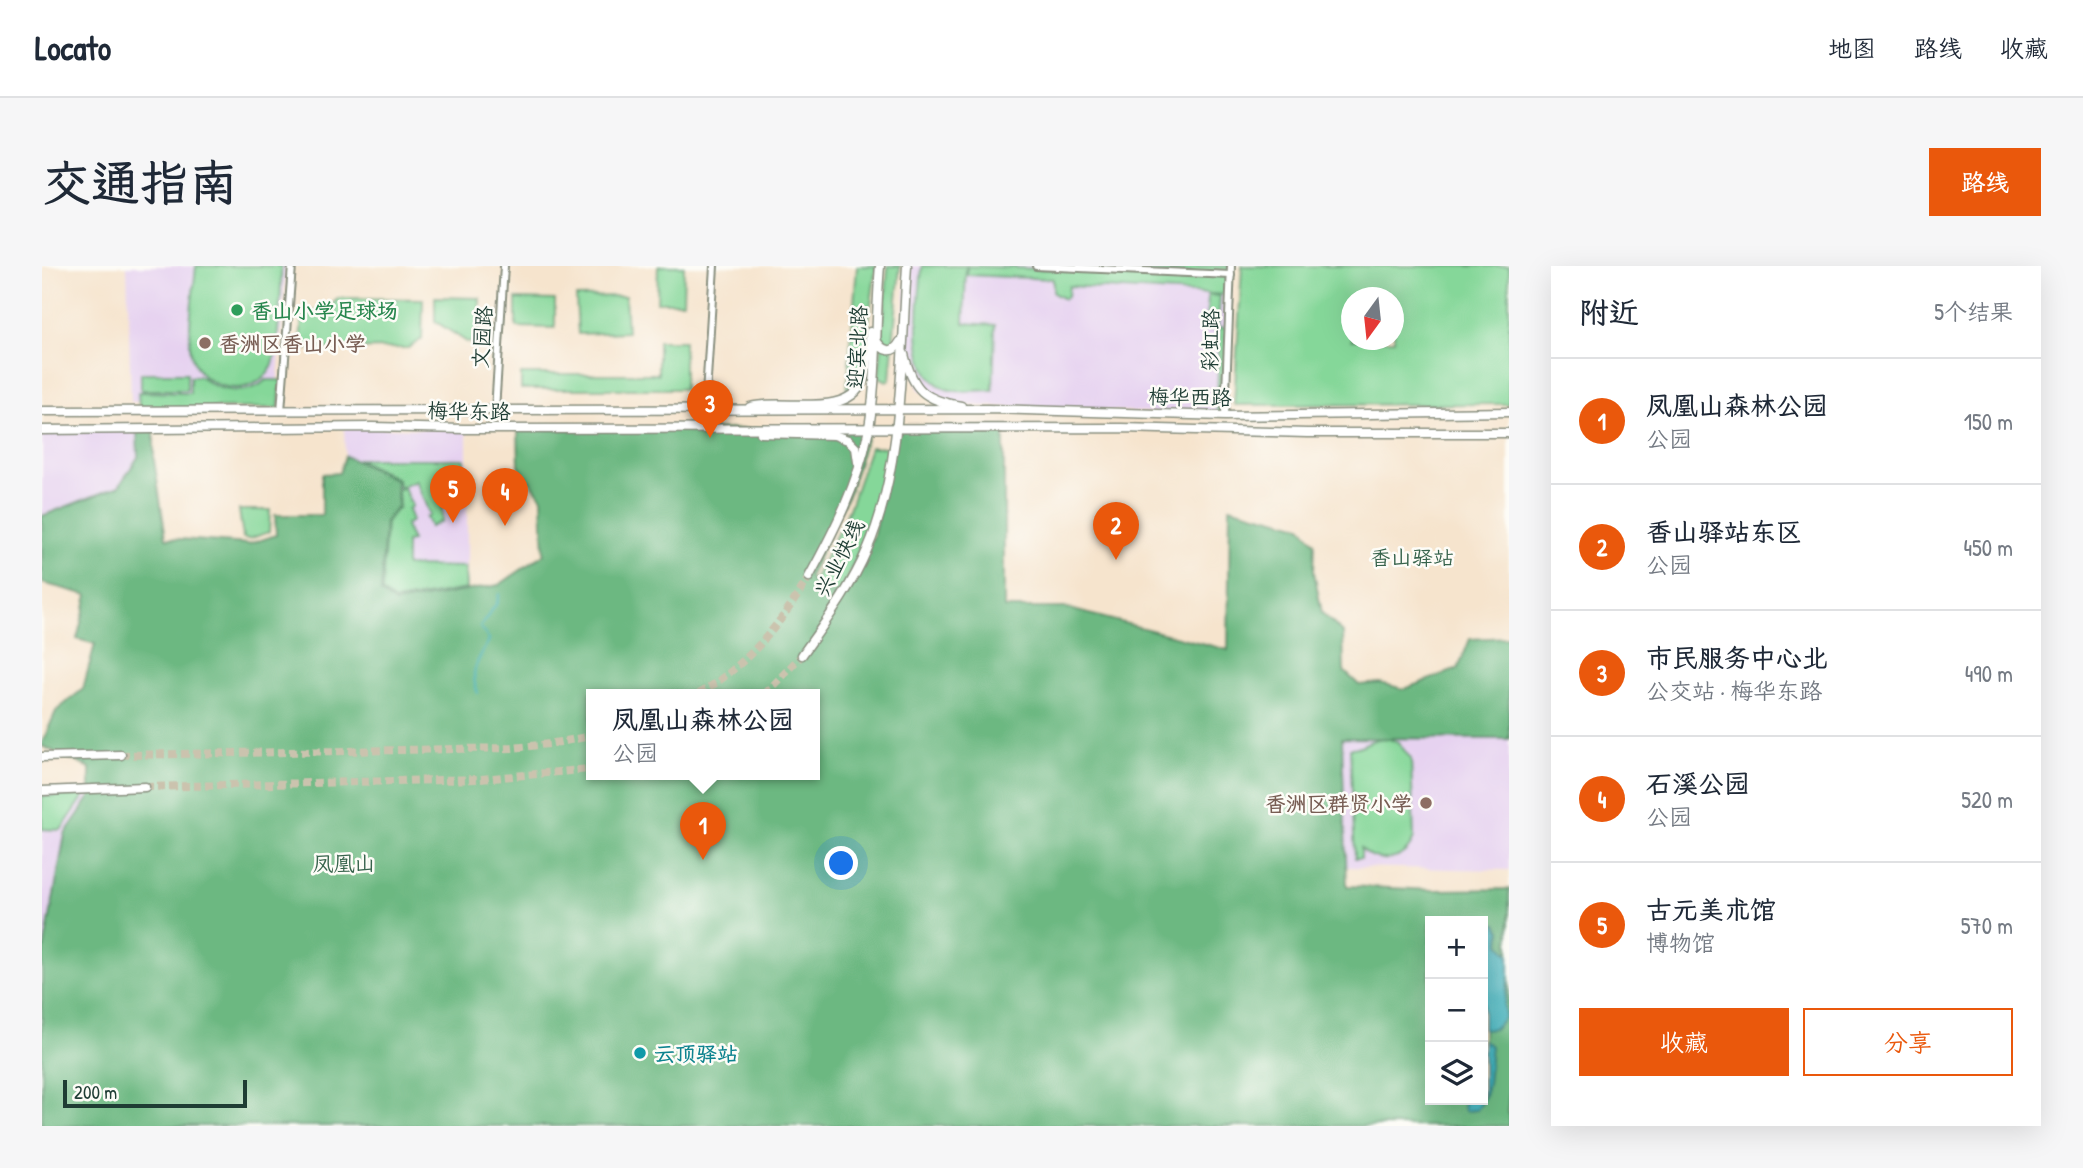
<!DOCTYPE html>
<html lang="zh">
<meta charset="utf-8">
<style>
:root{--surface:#fff;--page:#f6f6f7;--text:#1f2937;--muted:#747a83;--line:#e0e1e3;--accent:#ea580c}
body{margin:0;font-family:"Patrick Hand","LXGW WenKai TC",sans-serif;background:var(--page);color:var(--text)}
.controls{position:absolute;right:21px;bottom:21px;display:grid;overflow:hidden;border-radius:0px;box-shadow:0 7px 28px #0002}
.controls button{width:63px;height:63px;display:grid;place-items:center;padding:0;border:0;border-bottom:2px solid var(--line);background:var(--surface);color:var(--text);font:35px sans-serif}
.compass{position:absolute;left:1299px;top:21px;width:63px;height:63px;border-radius:50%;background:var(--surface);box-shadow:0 7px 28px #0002;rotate:195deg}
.scale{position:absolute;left:21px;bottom:18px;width:184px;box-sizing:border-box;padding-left:7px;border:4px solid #1f3d34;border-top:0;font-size:19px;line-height:24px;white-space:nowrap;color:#1f3d34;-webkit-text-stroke:5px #fdfcf7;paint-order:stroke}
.you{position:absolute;left:800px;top:598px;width:24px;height:24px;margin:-18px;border:5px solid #fff;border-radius:50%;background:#1a73e8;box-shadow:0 0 0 10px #1a73e833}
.badge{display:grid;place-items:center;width:46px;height:46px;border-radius:50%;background:var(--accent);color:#fff;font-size:23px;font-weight:700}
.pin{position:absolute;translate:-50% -58px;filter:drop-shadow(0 2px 4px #0008)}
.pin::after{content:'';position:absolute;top:37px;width:24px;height:21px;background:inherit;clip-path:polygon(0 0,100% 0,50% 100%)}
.popup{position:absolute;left:544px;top:423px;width:234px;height:91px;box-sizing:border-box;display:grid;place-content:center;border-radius:0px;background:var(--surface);filter:drop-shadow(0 2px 5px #0005);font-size:23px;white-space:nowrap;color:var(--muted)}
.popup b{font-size:26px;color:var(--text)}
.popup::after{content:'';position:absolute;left:50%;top:100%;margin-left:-14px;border:14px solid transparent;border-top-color:var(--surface)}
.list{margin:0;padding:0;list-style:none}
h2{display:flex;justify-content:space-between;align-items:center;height:91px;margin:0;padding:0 28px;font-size:30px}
h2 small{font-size:23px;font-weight:400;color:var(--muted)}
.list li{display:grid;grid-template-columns:46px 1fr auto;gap:21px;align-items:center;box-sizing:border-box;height:126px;padding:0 28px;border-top:2px solid var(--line)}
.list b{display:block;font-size:26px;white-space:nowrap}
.list p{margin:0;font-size:23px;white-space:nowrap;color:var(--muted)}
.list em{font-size:23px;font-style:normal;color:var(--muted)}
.actions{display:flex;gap:14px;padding:21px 28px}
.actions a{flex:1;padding:16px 0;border:2px solid var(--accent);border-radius:0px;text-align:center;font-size:24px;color:var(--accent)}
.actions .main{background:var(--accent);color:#fff}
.icon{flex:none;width:38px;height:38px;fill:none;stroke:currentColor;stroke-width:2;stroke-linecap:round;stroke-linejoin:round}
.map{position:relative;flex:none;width:1467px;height:860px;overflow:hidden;border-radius:0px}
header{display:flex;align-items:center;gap:42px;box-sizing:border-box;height:98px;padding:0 35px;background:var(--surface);border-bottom:2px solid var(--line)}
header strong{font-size:33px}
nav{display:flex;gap:38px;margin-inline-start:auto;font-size:24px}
.intro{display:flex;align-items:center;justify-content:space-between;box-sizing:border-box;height:168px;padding:0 42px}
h1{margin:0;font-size:49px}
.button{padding:18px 32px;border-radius:0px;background:var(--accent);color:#fff;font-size:24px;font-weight:700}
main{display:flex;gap:42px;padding:0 42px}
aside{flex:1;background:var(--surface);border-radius:0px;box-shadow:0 7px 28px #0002}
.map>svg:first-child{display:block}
</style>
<header>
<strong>Locato</strong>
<nav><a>地图</a><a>路线</a><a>收藏</a></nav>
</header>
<div class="intro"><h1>交通指南</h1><a class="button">路线</a></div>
<main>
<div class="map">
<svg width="1467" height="860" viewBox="0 0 1467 860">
<rect width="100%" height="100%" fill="#fdfcf7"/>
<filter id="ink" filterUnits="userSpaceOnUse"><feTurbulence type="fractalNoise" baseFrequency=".0143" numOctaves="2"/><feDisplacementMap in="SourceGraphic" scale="14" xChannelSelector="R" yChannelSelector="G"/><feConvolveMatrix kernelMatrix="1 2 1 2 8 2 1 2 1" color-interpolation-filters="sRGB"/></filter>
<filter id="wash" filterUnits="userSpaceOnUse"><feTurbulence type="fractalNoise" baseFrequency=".00686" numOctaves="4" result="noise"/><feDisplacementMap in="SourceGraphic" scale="28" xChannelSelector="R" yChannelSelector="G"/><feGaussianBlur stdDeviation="1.57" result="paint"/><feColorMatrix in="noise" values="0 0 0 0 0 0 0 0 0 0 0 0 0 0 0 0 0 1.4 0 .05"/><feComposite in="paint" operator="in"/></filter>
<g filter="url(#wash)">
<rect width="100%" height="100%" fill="#f6e4cd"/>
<!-- built -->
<g fill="#e6d2f0">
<polygon points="85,0 244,0 236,111 231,126 218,135 89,136"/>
<polygon points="865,0 992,0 1189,9 1183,149 916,139 877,124 860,79"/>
<polygon points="302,161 425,164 425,324 353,336 339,327 343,256 356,240 354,214 303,190"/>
<polygon points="95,164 96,191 77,220 0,250 0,165"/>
<polygon points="1300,472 1467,473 1467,604 1304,601"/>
<polygon points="48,523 48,531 23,568 0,695 0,525"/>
</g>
<!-- green -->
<g fill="#85d799" stroke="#528a66" stroke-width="2" fill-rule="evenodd">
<path d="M154,0H239C240,16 236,88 230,101C212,134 160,126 150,91C144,69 152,24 154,0Z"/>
<polygon points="616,0 642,0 641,36 615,36"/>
<polygon points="815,0 834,0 820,109 812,122 805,124"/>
<polygon points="846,0 858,0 848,113 845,115 837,111"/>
<path d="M880,0H924L922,57L953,59L951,124C936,124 915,128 902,122C864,105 878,33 880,0Z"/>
<polygon points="925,0 1187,10 1186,29 1027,20 1026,30 1022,33 1011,27 1011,13 925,9"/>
<polygon points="996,0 1189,0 1189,9"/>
<path d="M1200,0H1467V138L1192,139ZM1310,32H1352V74H1310Z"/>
<polygon points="1166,29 1178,30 1176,61 1185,62 1182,148 1175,148 1177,64 1164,63"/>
<polygon points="583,30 585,66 536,68 534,31"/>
<polygon points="393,31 438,32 437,79 425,76 393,55"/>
<polygon points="296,32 381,33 380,73 366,82 258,83 260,45 284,46"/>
<polygon points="474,33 513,34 513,62 474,61"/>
<polygon points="616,75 642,75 642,123 479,123 479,108 616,108"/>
<rect x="99" y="107" width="46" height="17"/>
<path d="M158,110C175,126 205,131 224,114H239L237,142H97L96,126L148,127V111Z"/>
<path d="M828,181H848C836,235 821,283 795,332L770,318L807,243Z"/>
<polygon points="314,193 422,193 422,218 400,218 400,255 388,261 384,251 388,249 374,215 357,222 356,213"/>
<polygon points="362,222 370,240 366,243 370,255 363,259 370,275 364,276 364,300 423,301 424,323 353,335 340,326 344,256 357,241 356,224"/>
<polygon points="197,244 228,244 227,266 207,273 201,272"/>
<path d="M1344,472L1356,476L1369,493L1372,572C1363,596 1336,600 1319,582V592H1313L1308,482C1320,483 1327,472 1344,472Z"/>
<polygon points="43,529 19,564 0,563 0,530"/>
</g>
<!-- forest -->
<path fill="#6cb881" stroke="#467a5a" stroke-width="2" fill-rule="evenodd" d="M962,162V342H1024L1186,384L1188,241L1259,260L1273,276L1272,306L1280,347L1301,367L1302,405L1317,419L1338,417L1362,423L1416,403L1428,373L1467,371V473L1300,472L1305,620L1391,624L1467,623V830L1465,847L1467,848V860H0V695L23,568L48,531V502L0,480V477L14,445L41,423L53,378L35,373L46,329L0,317V250L77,220L96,191L95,164H112V194L124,272L207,278L234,269L233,249H280V208L297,207L303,190L354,214L356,240L343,256L339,327L353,337L457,319L502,288L500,232L477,200L476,163H827L808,225L767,311L771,318L798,333L831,271L854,163ZM549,428H773V508H549ZM1388,655H1441V834H1388Z"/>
<!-- water -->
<g fill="#41b1bc" stroke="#307778" stroke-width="2">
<polygon points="1441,656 1455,658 1459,665 1458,677 1467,689 1467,709 1462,739 1463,751 1452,763 1441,764"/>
<path d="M1441,774L1449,780C1446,802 1450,825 1435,844L1423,845L1421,839L1424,834H1441Z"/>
</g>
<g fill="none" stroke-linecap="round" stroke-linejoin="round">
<!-- stream -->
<path stroke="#41b1bc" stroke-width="2" d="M436,427C426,404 437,394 447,374L438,361L455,337L457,328"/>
</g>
</g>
<g filter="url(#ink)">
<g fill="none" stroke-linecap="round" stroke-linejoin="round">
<!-- major-tunnel -->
<g stroke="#cbc3ae" stroke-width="8" stroke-dasharray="8 4" stroke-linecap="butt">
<path d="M657,428C706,398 738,359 767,311"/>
<polyline points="723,428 760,389"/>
<polyline points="79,489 470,482 507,478 549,470"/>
<polyline points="103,521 439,513 549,503"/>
</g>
<defs>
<g id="minor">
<polyline points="994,0 1189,9"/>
<polyline points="239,145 250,0"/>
<polyline points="453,145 462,0"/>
<polyline points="663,145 672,0"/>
<polyline points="1183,150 1189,0"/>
</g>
<g id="major">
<path d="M834,74C840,85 851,89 858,76"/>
<path d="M862,88C871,124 882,134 919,140"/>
<path d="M708,141C740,132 805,153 821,115C827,100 827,81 828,66"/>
<polyline points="0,145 946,143 1183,150 1467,146"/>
<polyline points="0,164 330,161 422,163 1080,162 1265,167 1467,167"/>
<polyline points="719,167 792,169 806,174 814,182 816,196"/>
<path d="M767,311C792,265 816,218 826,167C836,115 833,53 838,0"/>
<path d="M760,389C784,355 809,322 825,284C861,203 859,89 865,0"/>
<polyline points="0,491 79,489"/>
<polyline points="0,525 103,521"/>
</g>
</defs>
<!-- minor casing -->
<use href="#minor" stroke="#8a9080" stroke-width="10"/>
<!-- major casing -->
<use href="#major" stroke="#8a9080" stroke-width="11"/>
<!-- minor -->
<use href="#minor" stroke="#fff" stroke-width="6"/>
<!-- major -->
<use href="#major" stroke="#fff" stroke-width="8"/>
</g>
</g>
<!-- markers -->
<circle fill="#2e9e5b" stroke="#fdfcf7" stroke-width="2.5" cx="195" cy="44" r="7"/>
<g fill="#8d6e63" stroke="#fdfcf7" stroke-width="2.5">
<circle cx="163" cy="77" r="7"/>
<circle cx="1384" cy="537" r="7"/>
</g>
<circle fill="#0f9aa8" stroke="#fdfcf7" stroke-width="2.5" cx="598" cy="787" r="7"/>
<g text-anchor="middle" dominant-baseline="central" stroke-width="5" stroke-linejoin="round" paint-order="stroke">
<!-- leisure labels -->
<g font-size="21" font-weight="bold" fill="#27864d" stroke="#fdfcf7" text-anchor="start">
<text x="209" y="44">香山小学足球场</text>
</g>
<!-- street labels -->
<g font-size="21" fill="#1f3d34" stroke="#fdfcf7">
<text transform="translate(440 71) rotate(-86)">文园路</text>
<text transform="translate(1168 74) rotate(-88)">彩虹路</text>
<text transform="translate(815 81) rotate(-87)">迎宾北路</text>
<text transform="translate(1148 131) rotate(1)">梅华西路</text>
<text transform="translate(427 145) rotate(1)">梅华东路</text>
<text transform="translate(797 292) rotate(-63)">兴业快线</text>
</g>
<!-- education labels -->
<g font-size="21" font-weight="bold" fill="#785e54" stroke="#fdfcf7" text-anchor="start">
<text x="177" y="77">香洲区香山小学</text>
<text x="1370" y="537" text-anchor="end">香洲区群贤小学</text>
</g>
<!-- park labels -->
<g font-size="21" fill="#38644d" stroke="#fdfcf7">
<text x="1370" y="291">香山驿站</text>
<text x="302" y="597">凤凰山</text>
</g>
<!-- culture labels -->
<g font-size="21" font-weight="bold" fill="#0d838f" stroke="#fdfcf7" text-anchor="start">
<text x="612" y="787">云顶驿站</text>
</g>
</g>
</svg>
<div class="controls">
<button>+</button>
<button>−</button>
<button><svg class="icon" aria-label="layers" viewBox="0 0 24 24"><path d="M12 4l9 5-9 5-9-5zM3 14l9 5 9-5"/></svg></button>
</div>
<svg class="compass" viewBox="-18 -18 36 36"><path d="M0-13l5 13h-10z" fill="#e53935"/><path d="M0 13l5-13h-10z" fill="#747a83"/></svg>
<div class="scale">200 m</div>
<div class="you"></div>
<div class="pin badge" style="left:661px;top:594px">1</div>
<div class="popup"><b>凤凰山森林公园</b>公园</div>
<div class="pin badge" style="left:1074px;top:294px">2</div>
<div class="pin badge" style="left:668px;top:172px">3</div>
<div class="pin badge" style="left:463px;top:260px">4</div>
<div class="pin badge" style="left:411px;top:257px">5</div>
</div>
<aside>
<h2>附近<small>5个结果</small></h2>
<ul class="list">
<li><span class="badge">1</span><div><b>凤凰山森林公园</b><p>公园</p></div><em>150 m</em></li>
<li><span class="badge">2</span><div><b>香山驿站东区</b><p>公园</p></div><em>450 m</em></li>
<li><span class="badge">3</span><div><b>市民服务中心北</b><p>公交站 · 梅华东路</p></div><em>490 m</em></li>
<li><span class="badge">4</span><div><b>石溪公园</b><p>公园</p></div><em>520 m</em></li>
<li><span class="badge">5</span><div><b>古元美术馆</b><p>博物馆</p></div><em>570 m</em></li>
</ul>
<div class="actions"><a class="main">收藏</a><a>分享</a></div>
</aside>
</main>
